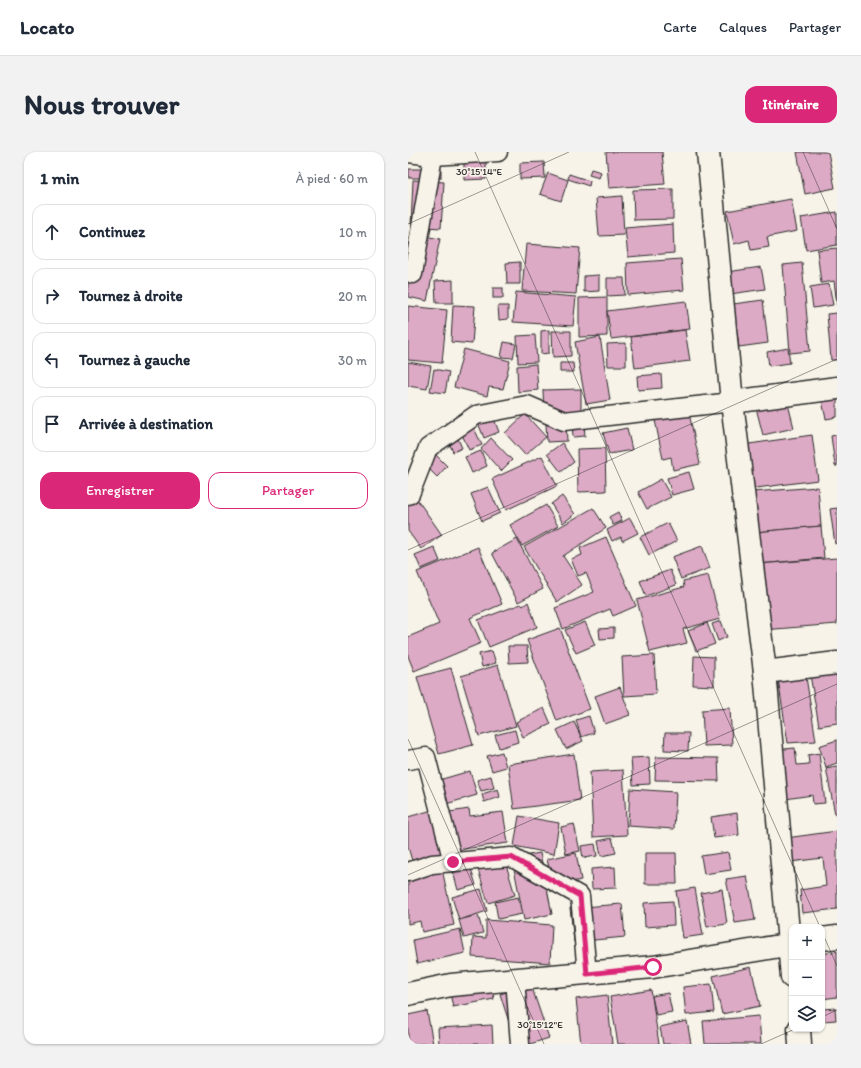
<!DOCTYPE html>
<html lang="fr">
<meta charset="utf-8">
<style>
:root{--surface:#fff;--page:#f2f2f3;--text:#1f2937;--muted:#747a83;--line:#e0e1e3;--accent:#db2777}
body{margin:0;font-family:Itim,sans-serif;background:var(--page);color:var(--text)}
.controls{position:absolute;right:12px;bottom:12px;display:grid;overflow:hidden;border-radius:8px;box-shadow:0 1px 3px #0004}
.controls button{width:36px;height:36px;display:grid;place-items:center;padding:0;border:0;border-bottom:1px solid var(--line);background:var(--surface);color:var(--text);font:20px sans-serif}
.stop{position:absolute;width:12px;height:12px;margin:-9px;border:3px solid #db2777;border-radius:50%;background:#fff}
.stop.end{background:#db2777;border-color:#fff;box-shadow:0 1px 4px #0008}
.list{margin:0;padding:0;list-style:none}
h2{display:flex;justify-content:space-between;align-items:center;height:52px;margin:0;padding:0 16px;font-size:17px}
h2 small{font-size:13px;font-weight:400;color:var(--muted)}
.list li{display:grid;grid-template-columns:26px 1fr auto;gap:12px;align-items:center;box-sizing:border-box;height:56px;margin:0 8px 8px;padding:0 8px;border:1px solid var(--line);border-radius:12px}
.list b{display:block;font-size:15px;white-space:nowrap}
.list em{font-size:13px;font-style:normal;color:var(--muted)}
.actions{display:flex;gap:8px;padding:12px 16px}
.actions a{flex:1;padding:9px 0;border:1px solid var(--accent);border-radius:12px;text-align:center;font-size:14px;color:var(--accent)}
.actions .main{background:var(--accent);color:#fff}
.icon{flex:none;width:22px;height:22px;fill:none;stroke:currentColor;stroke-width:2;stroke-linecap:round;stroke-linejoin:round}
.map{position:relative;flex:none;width:429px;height:892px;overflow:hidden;border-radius:12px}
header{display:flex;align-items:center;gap:24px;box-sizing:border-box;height:56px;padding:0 20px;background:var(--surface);border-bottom:1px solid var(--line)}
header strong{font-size:19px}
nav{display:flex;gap:22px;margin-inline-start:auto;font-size:14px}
.intro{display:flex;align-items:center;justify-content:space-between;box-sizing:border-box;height:96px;padding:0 24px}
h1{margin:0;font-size:28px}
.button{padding:10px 18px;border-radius:12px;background:var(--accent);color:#fff;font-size:14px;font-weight:700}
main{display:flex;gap:24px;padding:0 24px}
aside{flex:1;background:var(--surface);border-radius:12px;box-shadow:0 1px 3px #0004}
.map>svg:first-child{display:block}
</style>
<header>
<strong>Locato</strong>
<nav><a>Carte</a><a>Calques</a><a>Partager</a></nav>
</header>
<div class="intro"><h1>Nous trouver</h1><a class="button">Itinéraire</a></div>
<main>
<aside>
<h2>1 min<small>À pied · 60 m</small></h2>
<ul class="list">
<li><svg class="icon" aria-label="ahead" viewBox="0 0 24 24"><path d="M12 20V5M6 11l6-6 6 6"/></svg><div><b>Continuez</b></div><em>10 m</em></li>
<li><svg class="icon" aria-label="right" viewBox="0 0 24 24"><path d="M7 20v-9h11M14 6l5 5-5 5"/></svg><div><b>Tournez à droite</b></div><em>20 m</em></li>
<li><svg class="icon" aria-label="left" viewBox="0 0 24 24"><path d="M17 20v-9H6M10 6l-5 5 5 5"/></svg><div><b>Tournez à gauche</b></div><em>30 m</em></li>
<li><svg class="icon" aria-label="arrive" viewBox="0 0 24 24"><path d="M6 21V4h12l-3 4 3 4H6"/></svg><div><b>Arrivée à destination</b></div></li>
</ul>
<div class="actions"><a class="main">Enregistrer</a><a>Partager</a></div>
</aside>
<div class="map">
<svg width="429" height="892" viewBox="0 0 429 892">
<rect width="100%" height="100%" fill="#f7f3e8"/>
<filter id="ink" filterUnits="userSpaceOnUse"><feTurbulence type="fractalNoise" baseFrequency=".025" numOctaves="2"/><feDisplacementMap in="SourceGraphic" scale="8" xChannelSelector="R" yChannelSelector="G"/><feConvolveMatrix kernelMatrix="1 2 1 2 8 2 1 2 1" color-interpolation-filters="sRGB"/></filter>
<g filter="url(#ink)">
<!-- building -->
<g fill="#ddaac6" stroke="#2b2b2b">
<polygon points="198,0 254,0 257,32 201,36"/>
<polygon points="389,0 420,0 427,36 397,42"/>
<polygon points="78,1 78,27 56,28 56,2"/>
<polygon points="136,10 137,26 112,27 112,11"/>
<rect x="1" y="17" width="32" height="9"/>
<polygon points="183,17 193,20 191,26 181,23"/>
<polygon points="140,21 160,28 153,49 132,42"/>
<polygon points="161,22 182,29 181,34 160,27"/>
<polygon points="5,28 36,30 33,76 3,74"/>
<polygon points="265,37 265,67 226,68 225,38"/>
<polygon points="214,44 216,83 191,84 188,46"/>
<polygon points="383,47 389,79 359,85 361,95 343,98 341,88 326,92 319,59"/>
<polygon points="429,60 429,93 398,98 393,66"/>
<polygon points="265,72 266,101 220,105 217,76"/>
<polygon points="2,81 32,87 19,149 0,145 0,92"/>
<polygon points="118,92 172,96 168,142 114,139"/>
<polygon points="429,96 429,153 426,129 413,131 409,98"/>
<polygon points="273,107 276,138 220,143 219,111"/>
<polygon points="112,110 112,132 99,132 98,111"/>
<polygon points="394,111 402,199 382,201 375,113"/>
<polygon points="353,115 357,137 315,143 312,121"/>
<polygon points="191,123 191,139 176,140 176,124"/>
<polygon points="199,126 216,126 217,143 199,144"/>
<polygon points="45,128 45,151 28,151 27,129"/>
<polygon points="421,132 425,153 405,156 402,135"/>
<rect x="85" y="136" width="10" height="10"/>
<polygon points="108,140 168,145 165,174 105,170"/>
<polygon points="199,145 199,184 171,185 171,146"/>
<polygon points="355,148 360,191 331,195 325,152"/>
<polygon points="278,149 282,177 203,187 199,159"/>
<polygon points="45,153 67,154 64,192 43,190"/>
<polygon points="0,154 39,158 34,211 0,208"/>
<polygon points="90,154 100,154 100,167 91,168"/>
<polygon points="429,161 429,208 423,208 419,162"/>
<polygon points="141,178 141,201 133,202 133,179"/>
<polygon points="277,178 282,209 227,216 223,185"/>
<polygon points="144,179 163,179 163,204 145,205"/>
<polygon points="127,183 129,210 110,211 109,184"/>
<polygon points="192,185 202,248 178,252 167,190"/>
<polygon points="96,190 108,192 105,206 93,205"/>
<polygon points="218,191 218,214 200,214 199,192"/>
<polygon points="380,196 382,211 361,214 359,200"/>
<polygon points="56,197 102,209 95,237 81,235 79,244 46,235"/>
<polygon points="0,210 23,214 19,237 0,234"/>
<polygon points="152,211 165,211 166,220 152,220"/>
<polygon points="128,212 130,238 110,240 109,214"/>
<polygon points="26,217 41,220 37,241 22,239"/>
<polygon points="253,222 254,236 230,238 229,224"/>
<polygon points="173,237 173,261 136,262 135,238"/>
<polygon points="429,246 429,265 418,267 414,249"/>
<polygon points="379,248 386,276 355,283 348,256"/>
<polygon points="281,261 292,312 265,318 263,305 255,307 247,268"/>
<polygon points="84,262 91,280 76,286 69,268"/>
<polygon points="117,262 138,285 117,303 97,281"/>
<polygon points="158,271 159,289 139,290 138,272"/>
<polygon points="176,271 177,284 165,285 164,272"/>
<polygon points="64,272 74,293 61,298 52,278"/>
<polygon points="219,276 224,298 201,302 195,281"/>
<polygon points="48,282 54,296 45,300 39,286"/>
<polygon points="404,283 410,328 333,338 327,294"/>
<polygon points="429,283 429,314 427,314 423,284"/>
<polygon points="83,286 104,308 93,319 73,297"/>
<polygon points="154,291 166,310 153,320 139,302"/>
<polygon points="197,296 198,339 170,340 169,297"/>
<polygon points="73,299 79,314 64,321 57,305"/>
<polygon points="25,300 39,314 29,325 14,310"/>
<polygon points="134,304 149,334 98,358 84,327"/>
<polygon points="281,320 286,337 264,343 259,326"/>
<polygon points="253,327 263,345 239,357 230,340"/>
<polygon points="80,335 92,361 74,369 63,342"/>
<polygon points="410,335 413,374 347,380 344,340"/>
<polygon points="4,340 34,383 13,397 0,379 0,343"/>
<polygon points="154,344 167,362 155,371 143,352"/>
<polygon points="138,353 150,374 114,394 102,373"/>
<polygon points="185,356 198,376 155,404 174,433 149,450 116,395"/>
<polygon points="429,356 429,391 427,392 422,357"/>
<polygon points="210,360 214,369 205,373 201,365"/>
<polygon points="222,366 230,381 214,389 213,385 204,389 199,378"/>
<polygon points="260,371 269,389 241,403 232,385"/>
<polygon points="413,374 416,406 350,412 347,380"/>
<polygon points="198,385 228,454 205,464 202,457 155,477 147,456 186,440 178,421 170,424 163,407 174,403 172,396"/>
<polygon points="109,387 135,437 110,450 84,401"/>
<polygon points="294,394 302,416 273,427 264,405"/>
<polygon points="26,395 32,409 13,417 7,403"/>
<polygon points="70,395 94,452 62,466 73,491 6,519 0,504 0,485 31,472 9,420"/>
<polygon points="429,406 429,472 355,478 350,412"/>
<polygon points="262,418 268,433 238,444 232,429"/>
<polygon points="300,423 312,467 275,477 279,491 242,500 229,448 276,435 275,429"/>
<polygon points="120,450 129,475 81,495 70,468 113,452 115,454"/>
<polygon points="313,469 319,485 310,489 304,472"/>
<polygon points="177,470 187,493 168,501 157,478"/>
<polygon points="299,471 307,492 288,499 280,479"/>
<polygon points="152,476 182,557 149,569 119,488"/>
<polygon points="206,476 206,486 192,487 191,477"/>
<polygon points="100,494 119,494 120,510 101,511"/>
<polygon points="84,499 88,511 74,515 71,502"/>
<polygon points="246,503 248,542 216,544 214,505"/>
<polygon points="286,504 306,505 306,534 285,533"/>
<polygon points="90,513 108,574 71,584 53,524"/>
<polygon points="43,516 65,593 31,602 9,525"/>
<polygon points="429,518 429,571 411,574 402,523"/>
<polygon points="398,525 408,589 380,591 370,527"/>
<polygon points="212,535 222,563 197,572 187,544"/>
<polygon points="136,556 143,572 115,585 108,570"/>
<polygon points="322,556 324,593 296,594 294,558"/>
<polygon points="181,564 186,581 173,585 168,568"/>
<polygon points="166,570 175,589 158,597 149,578"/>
<polygon points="107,578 110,590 91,596 87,583"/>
<polygon points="257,581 281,581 280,599 256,598"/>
<polygon points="429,588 429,611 418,615 411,594"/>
<polygon points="387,596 389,613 401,612 400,603 411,601 417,651 405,652 404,643 371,648 366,598"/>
<polygon points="94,600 98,615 84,619 79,604"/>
<polygon points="166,602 172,648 106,657 100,612"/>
<polygon points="241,605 242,632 225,633 223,606"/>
<polygon points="248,605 310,606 311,629 247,628"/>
<polygon points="429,614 429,662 427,662 418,616"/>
<polygon points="215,618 219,683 185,685 182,620"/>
<polygon points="62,619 69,643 24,656 17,632"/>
<polygon points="83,624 86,636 73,639 69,628"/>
<polygon points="90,637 92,645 76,650 74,642"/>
<polygon points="222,637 268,640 266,677 220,674"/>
<polygon points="28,657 40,703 5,712 0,695 0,665"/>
<polygon points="61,657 62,664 95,660 100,691 40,699 35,661"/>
<polygon points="329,661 331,683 306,686 303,665"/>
<polygon points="111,664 151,671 146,702 106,694"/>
<polygon points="166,672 172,699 158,702 153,675"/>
<polygon points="429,679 429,757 394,761 392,738 418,734 415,706 382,710 378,686"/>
<polygon points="204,686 208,701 193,704 190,689"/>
<polygon points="187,692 189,704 175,706 173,694"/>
<polygon points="94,699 107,743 80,751 67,707"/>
<polygon points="320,700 323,718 296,722 293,704"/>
<polygon points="132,701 144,762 116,768 104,706"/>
<polygon points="168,701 173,728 145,734 139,707"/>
<polygon points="237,701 268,701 269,732 237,732"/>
<polygon points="59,704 68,733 50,738 42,709"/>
<polygon points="207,715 208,736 184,737 183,717"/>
<polygon points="34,717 46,773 14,780 12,769 0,772 0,724"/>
<polygon points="339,724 347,768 327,771 318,727"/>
<polygon points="287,736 295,783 275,786 268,739"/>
<polygon points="73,737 79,759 51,768 44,745"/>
<polygon points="314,737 319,772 299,775 293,741"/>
<polygon points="110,745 114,762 90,767 87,750"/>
<polygon points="265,749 266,773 237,775 236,751"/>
<polygon points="214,752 217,785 166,790 162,756"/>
<polygon points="70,763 75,781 56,786 51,768"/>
<polygon points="78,768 144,773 142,811 64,805 65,785 78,786"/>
<polygon points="52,777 57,801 9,812 5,788"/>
<polygon points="429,799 429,845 414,847 414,802"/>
<polygon points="343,815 352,854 314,862 305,824"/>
<polygon points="83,829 86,847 45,855 41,837"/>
<polygon points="303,832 306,860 278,863 275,835"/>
<polygon points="123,833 141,886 122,892 108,892 92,842"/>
<polygon points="243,838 251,892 210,892 202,845"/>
<polygon points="260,841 264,860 248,863 244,844"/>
<polygon points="199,843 204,892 173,892 168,847"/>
<polygon points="427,856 428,868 416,869 415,857"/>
<polygon points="19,859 25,892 0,892 0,863"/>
<polygon points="351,864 353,892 297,892 295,869"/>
<polygon points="279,869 283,892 255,892 252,875"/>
<polygon points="84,873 85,892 31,892 30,876"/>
</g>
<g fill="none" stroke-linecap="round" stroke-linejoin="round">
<defs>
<g id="lane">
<polyline points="0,1 25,4 90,0"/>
<polyline points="5,122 25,4"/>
<polyline points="0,343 2,342 20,296 68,263 119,253 156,269 324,250"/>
<polyline points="0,608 18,605 45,710"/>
<polyline points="0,720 24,712 103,705 172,744 179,822"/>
<polyline points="107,826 112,892"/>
</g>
<g id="street">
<polyline points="300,0 324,250 357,520 384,825"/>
<polyline points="324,250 429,236"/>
<polyline points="357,520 429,511"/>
<polyline points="414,787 429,785"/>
<polyline points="0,842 43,833 245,815 384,792"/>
<polyline points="391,877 392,892"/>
</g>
</defs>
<!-- lane casing -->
<use href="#lane" stroke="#2b2b2b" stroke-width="21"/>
<!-- street casing -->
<use href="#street" stroke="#2b2b2b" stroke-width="25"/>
<!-- lane -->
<use href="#lane" stroke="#f7f3e8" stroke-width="18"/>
<!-- street -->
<use href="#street" stroke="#f7f3e8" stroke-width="22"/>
</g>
</g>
<g fill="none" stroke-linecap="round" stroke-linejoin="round" filter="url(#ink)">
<!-- route -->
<polyline stroke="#db2777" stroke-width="5" points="45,710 103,705 172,744 179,822 245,815"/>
</g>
<!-- ticks -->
<path fill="none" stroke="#2b2b2b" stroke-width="1" stroke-opacity="0.45" d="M67,0L412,775M395,0L429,77M0,72L161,0M0,398L429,207M0,587L136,892M0,723L429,532M414,780L429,814M414,865L429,858M353,892L387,877"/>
<g font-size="10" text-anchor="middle" fill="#2b2b2b" stroke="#f7f3e8" stroke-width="3.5" stroke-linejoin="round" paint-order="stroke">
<text x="71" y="23">30°15'14"E</text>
<text x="132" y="876">30°15'12"E</text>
</g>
</svg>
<div class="controls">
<button>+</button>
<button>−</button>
<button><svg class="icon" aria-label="layers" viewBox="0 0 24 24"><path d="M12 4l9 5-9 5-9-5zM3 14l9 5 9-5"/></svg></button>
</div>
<div class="stop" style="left:245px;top:815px"></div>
<div class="stop end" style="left:45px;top:710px"></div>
</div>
</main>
